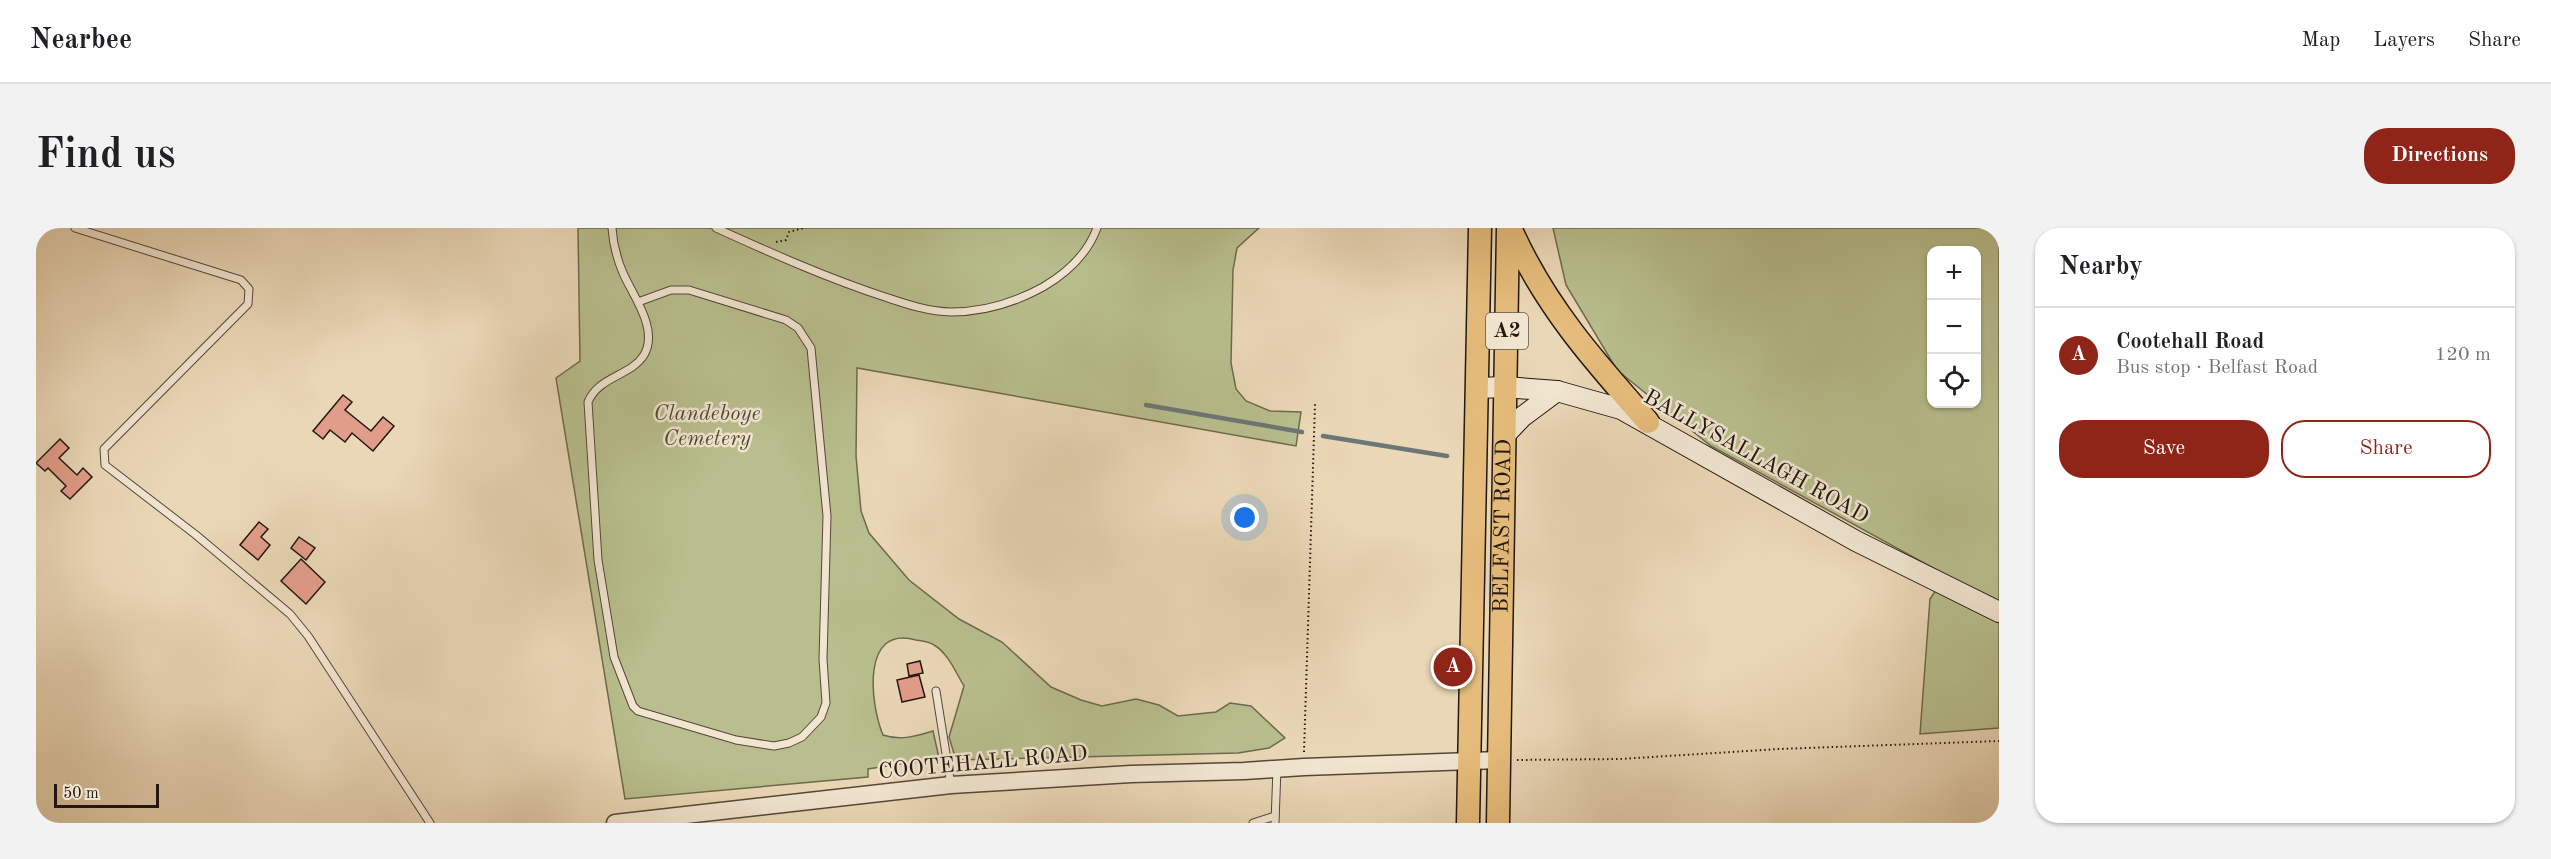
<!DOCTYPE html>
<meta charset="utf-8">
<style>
:root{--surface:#fff;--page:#f2f2f2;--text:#202124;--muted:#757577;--line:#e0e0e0;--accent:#8f2418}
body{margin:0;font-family:"Old Standard TT",serif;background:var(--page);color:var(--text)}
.controls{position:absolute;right:18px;top:18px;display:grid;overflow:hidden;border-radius:12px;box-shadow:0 2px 4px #0004}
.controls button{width:54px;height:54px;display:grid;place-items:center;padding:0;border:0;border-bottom:2px solid var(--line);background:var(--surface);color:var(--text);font:30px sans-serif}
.scale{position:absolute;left:18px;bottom:15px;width:105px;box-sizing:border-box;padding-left:6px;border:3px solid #23170f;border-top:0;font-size:16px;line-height:21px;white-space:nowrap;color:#23170f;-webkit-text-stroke:4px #f1e5d0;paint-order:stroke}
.you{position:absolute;left:1209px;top:290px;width:21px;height:21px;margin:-15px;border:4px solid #fff;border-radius:50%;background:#1a73e8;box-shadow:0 0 0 9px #1a73e833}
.badge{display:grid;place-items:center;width:39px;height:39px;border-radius:50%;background:var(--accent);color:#fff;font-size:20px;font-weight:700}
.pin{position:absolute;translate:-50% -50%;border:3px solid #fff;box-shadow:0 2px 6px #0006}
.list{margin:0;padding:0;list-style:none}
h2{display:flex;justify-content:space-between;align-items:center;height:78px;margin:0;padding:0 24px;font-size:26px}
h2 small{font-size:20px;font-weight:400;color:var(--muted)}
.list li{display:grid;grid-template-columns:39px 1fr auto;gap:18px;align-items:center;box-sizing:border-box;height:96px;padding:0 24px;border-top:2px solid var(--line)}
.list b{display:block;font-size:22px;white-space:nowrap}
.list p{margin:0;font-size:20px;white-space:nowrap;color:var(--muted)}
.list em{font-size:20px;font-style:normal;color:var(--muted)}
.actions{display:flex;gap:12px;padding:18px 24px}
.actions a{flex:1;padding:14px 0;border:2px solid var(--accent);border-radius:24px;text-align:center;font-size:21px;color:var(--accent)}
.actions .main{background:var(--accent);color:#fff}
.icon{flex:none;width:33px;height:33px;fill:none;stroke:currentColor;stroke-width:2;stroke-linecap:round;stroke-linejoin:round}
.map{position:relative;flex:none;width:1963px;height:595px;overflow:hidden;border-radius:24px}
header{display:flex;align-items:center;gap:36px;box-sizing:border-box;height:84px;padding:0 30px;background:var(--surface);border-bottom:2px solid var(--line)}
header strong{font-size:28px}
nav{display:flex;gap:33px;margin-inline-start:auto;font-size:21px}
.intro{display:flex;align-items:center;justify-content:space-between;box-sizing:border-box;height:144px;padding:0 36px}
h1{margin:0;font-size:42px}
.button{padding:15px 27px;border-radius:24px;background:var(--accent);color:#fff;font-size:21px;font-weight:700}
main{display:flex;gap:36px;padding:0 36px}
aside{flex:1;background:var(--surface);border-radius:24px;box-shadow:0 2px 4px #0004}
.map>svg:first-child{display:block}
</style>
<header>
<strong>Nearbee</strong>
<nav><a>Map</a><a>Layers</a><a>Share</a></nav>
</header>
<div class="intro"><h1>Find us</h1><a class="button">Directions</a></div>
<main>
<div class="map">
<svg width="1963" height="595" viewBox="0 0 1963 595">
<rect width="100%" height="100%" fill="#ead7b6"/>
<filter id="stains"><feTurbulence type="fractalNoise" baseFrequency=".00333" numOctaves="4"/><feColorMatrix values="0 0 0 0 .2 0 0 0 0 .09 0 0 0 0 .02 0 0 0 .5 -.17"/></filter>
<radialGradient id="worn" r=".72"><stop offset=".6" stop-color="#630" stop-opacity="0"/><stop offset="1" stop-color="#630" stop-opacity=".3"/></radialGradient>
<!-- green -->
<g fill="#b8be8d" stroke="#6e6a4e" stroke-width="1.5" fill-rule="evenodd">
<path d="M542,0H1223L1201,20L1197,42L1195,135L1200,161L1210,173L1234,183L1265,184L1260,218L821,140L820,228L825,283L833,305L873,352L923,391L966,414L1015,459L1045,472L1066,478L1100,471L1123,477L1142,488L1180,484L1194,475L1215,478L1249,510L1233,520L1202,525L920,532L913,509L928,458C920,445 912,425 898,417C894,414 886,413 880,412C825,396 834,476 847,507C864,513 881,508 897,503L903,530L832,541V549L589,571L520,150L544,133Z"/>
<path d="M1517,0H1963V500L1884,506L1894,371L1910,347L1675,218L1581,142L1530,57ZM1896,22H1940V176H1896Z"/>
</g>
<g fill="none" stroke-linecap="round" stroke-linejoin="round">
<!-- stream -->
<g stroke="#6c7776" stroke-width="4.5">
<polyline points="1110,177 1266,204"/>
<polyline points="1287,208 1411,228"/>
</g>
</g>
<!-- building -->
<g fill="#e29d8a" stroke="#23170f" stroke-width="1.5">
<polygon points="307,167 316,174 309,182 335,203 347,189 358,198 337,223 316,205 309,214 294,202 287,211 277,203"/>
<polygon points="24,211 33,220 23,230 41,247 47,240 56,249 34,271 25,263 30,258 12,240 9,243 0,235"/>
<polygon points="223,294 232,301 225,309 234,317 222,332 204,317"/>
<polygon points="263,309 279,320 270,332 255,320"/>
<polygon points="265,331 289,354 270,376 245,353"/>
<polygon points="884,433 887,445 873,448 871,436"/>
<polygon points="883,447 889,469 866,474 861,452"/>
</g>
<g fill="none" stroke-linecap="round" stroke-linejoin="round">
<defs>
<g id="service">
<polyline points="39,0 205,52 213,61 212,76 68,221 69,237 160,307 254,386 272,408 394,595"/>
<path d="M576,0C577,15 581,31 587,45C597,68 623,101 608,127C595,148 563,148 552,174L562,332L578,429L597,478L602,483L700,512L738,518L753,515L766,509L785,489L790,475L787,431L791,288L775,120L762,100L750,92L653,62H635L602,74"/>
<path d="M680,0C735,25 791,50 849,69C870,76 893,84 915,84C948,84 978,75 1007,59C1031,45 1051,27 1061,0"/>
<polyline points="900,463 915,557"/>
<polyline points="1217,595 1239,588"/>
<polyline points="1239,595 1241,540"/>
</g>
<polyline id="tertiary" points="579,595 915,557 1095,546 1208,543 1268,539 1463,532"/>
<g id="secondary">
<polyline points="1441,160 1469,159 1521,163 1585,181 1820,313 1963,384"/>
<polyline points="1469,207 1486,189 1521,163"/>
</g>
<g id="trunk">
<path d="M1476,4C1510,79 1558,133 1612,194"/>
<polyline points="1432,595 1444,0"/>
<path id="s1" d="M1462,595L1472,0"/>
</g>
</defs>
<!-- service casing -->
<use href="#service" stroke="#554739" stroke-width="9"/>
<!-- tertiary casing -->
<use href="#tertiary" stroke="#554739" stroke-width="19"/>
<!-- secondary casing -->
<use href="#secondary" stroke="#23170f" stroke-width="22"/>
<!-- trunk casing -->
<use href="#trunk" stroke="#23170f" stroke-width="25"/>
<!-- path -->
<g stroke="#23170f" stroke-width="2" stroke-dasharray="1.5 3" stroke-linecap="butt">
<polyline points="740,14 750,12 753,4 768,0"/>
<polyline points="1268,524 1279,176"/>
<polyline points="1481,532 1584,531 1743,521 1963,513"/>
</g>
<!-- service -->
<use href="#service" stroke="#f1e5d0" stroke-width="7"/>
<!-- tertiary -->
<use href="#tertiary" stroke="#f1e5d0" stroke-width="16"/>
<!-- secondary -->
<use href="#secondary" stroke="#f1e5d0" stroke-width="20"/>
<!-- trunk -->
<use href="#trunk" stroke="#e5bc7b" stroke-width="22"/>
</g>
<g text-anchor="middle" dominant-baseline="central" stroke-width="5" stroke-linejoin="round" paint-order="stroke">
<!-- shield labels -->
<rect fill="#f1e5d0" stroke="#615549" stroke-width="1.5" x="1450" y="85" width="42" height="36" rx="4.5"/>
<g font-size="21" font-weight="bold" fill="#23170f">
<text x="1471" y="103">A2</text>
</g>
<!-- park labels -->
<g font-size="22" font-style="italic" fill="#504935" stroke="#f1e5d0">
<text x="671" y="186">Clandeboye<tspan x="671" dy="25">Cemetery</tspan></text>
</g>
<!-- street labels -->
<g font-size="22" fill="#23170f" stroke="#f1e5d0">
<text transform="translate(1720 229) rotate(29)">BALLYSALLAGH ROAD</text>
<text stroke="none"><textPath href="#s1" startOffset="297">BELFAST ROAD</textPath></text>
<text transform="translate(947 535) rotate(-5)">COOTEHALL ROAD</text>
</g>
</g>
<rect width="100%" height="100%" filter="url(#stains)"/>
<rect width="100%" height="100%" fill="url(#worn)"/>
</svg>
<div class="controls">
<button>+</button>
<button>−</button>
<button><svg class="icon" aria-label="locate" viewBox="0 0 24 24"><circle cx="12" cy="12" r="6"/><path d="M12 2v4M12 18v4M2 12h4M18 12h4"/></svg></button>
</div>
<div class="scale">50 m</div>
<div class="you"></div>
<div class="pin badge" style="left:1417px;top:439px">A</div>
</div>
<aside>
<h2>Nearby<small></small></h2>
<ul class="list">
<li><span class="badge">A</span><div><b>Cootehall Road</b><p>Bus stop · Belfast Road</p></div><em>120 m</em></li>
</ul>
<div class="actions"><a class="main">Save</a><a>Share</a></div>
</aside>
</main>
